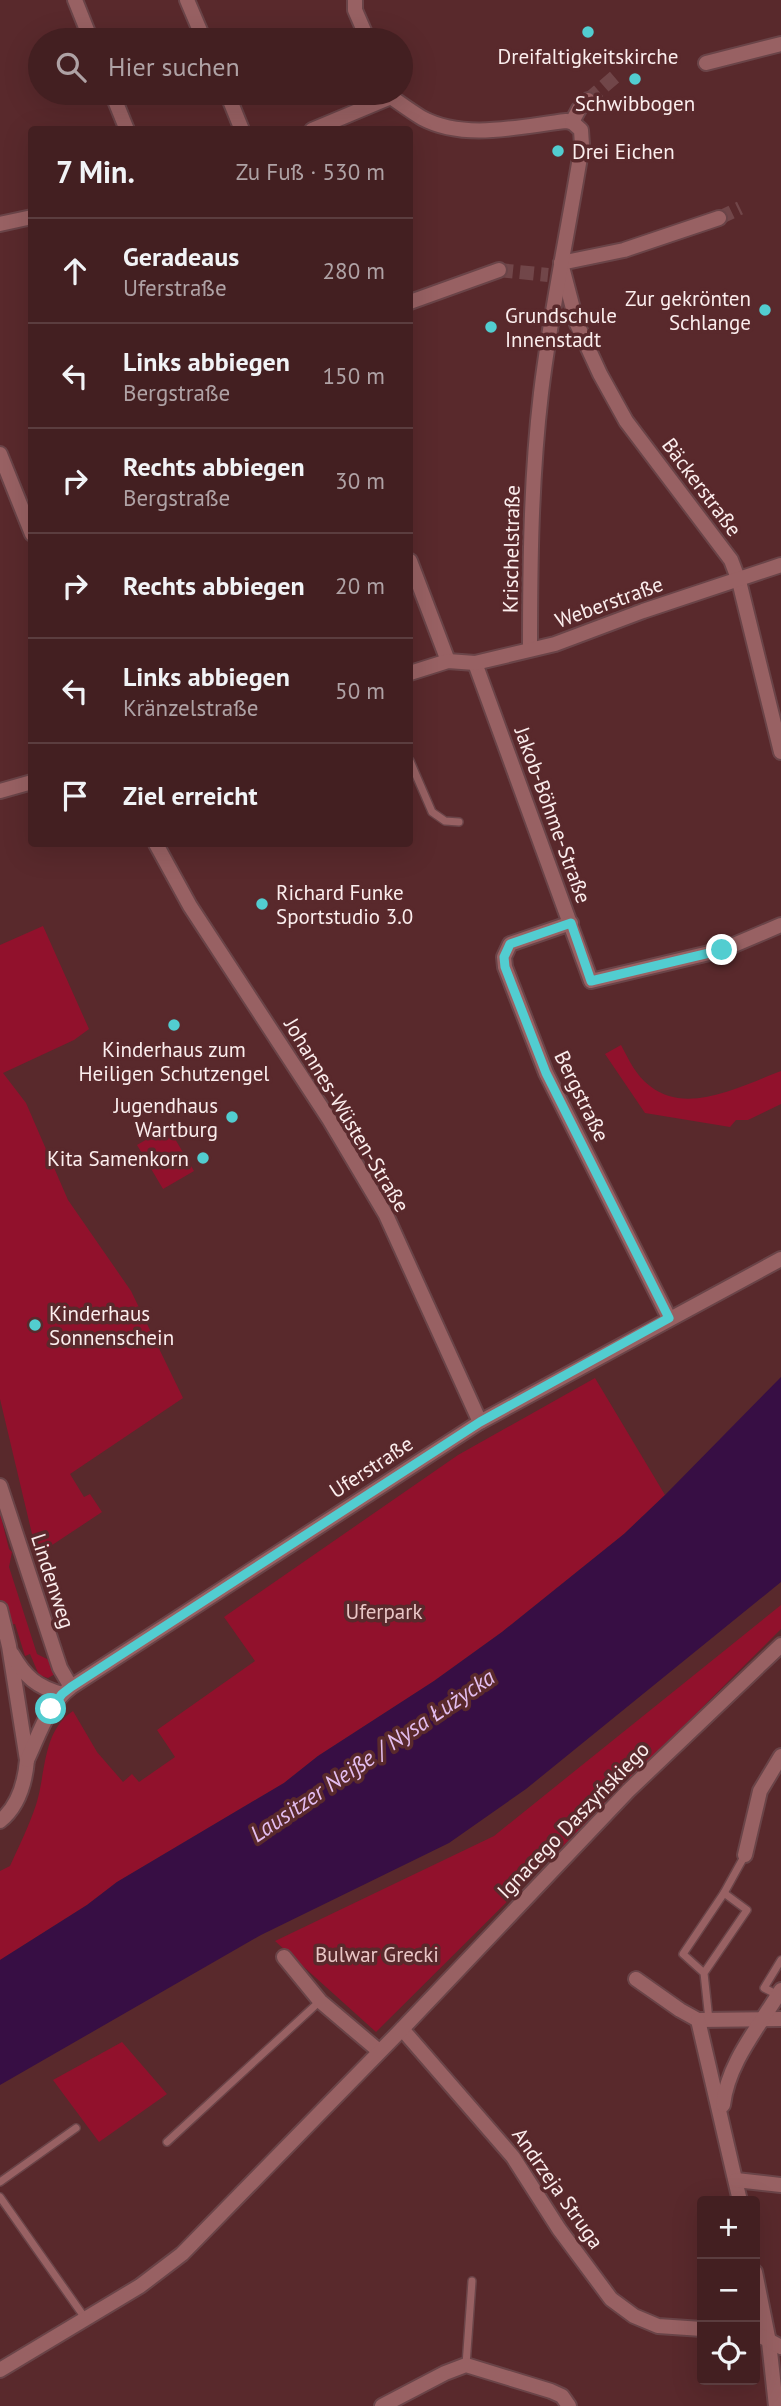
<!DOCTYPE html>
<html lang="de">
<meta charset="utf-8">
<style>
:root{--surface:#431f21;--page:#4a272a;--text:#f1f3f6;--muted:#afa2a5;--line:#5b3d3f}
body{margin:0;font-family:"PT Sans",sans-serif;background:var(--page);color:var(--text)}
.controls{position:absolute;right:21px;bottom:21px;display:grid;overflow:hidden;border-radius:7px;box-shadow:0 7px 28px #0002}
.controls button{width:63px;height:63px;display:grid;place-items:center;padding:0;border:0;border-bottom:2px solid var(--line);background:var(--surface);color:var(--text);font:35px sans-serif}
.stop{position:absolute;width:21px;height:21px;margin:-16px;border:5px solid #52cdd0;border-radius:50%;background:#fff}
.stop.end{background:#52cdd0;border-color:#fff;box-shadow:0 2px 7px #0008}
.list{margin:0;padding:0;list-style:none}
h2{display:flex;justify-content:space-between;align-items:center;height:91px;margin:0;padding:0 28px;font-size:30px}
h2 small{font-size:23px;font-weight:400;color:var(--muted)}
.list li{display:grid;grid-template-columns:46px 1fr auto;gap:21px;align-items:center;box-sizing:border-box;height:105px;padding:0 28px;border-top:2px solid var(--line)}
.list b{display:block;font-size:26px;white-space:nowrap}
.list p{margin:0;font-size:23px;white-space:nowrap;color:var(--muted)}
.list em{font-size:23px;font-style:normal;color:var(--muted)}
.icon{flex:none;width:38px;height:38px;fill:none;stroke:currentColor;stroke-width:2;stroke-linecap:round;stroke-linejoin:round}
.map{position:relative;flex:none;width:781px;height:2406px;overflow:hidden}
.search{position:absolute;background:var(--surface);box-shadow:0 7px 28px #0002;left:28px;top:28px;width:385px;height:77px;display:flex;align-items:center;gap:18px;box-sizing:border-box;padding:0 24px;border-radius:38px;color:var(--muted);font-size:26px}
.panel{position:absolute;background:var(--surface);box-shadow:0 7px 28px #0002;left:28px;top:126px;width:385px;height:721px;border-radius:7px}
.map>svg:first-child{display:block}
</style>
<div class="map">
<svg width="781" height="2406" viewBox="0 0 781 2406">
<rect width="100%" height="100%" fill="#59292c"/>
<!-- green -->
<g fill="#91112c">
<polygon points="43,926 89,1029 74,1040 3,1073 26,1103 68,1200 131,1291 183,1398 70,1474 84,1497 90,1494 102,1512 37,1555 0,1399 0,945"/>
<path d="M621,1045C629,1060 636,1076 650,1086C687,1116 743,1085 781,1071V1104L748,1120H736L730,1127L645,1113L605,1054Z"/>
<polygon points="168,1127 194,1171 163,1189 137,1145"/>
<path d="M595,1378L665,1495L624,1534L502,1632L434,1681L318,1756L284,1783L117,1882L87,1905L0,1960V1871L10,1866C19,1846 29,1826 36,1805C46,1774 42,1731 73,1711L97,1752L123,1782L132,1774L139,1782L175,1757L157,1730L255,1661L224,1617L458,1455Z"/>
<polygon points="0,1513 9,1549 12,1552 9,1567 37,1654 51,1661 55,1674 48,1678 39,1675 30,1654 25,1656 15,1624 0,1628"/>
<polygon points="781,1605 781,1629 376,2032 275,1941 494,1836"/>
<polygon points="122,2042 167,2094 99,2142 53,2080"/>
</g>
<!-- water -->
<polygon fill="#370e44" points="781,1377 781,1582 526,1789 449,1843 261,1935 0,2085 0,1960 87,1905 117,1882 284,1783 318,1756 434,1681 502,1632 624,1534 665,1495"/>
<g fill="none" stroke-linecap="round" stroke-linejoin="round">
<!-- street-tunnel -->
<g stroke="#714649" stroke-width="14" stroke-dasharray="14 7" stroke-linecap="butt">
<polyline points="588,100 617,75"/>
<polyline points="719,218 740,208"/>
<polyline points="499,270 548,275"/>
</g>
<defs>
<g id="lane">
<polyline points="410,761 432,812 445,821 459,822"/>
<polyline points="724,1893 745,1855"/>
<polyline points="704,1973 683,1954 724,1893 747,1910 704,1973 709,2020"/>
<polyline points="778,1995 764,1988 781,1960"/>
<polyline points="167,2142 320,2001"/>
<polyline points="0,2182 76,2128"/>
<polyline points="0,2197 85,2318"/>
<polyline points="466,2365 472,2281"/>
</g>
<g id="street">
<polyline points="75,0 91,40"/>
<polyline points="187,0 204,40"/>
<polyline points="355,0 355,10 368,40"/>
<polyline points="706,63 781,44"/>
<polyline points="112,93 127,130"/>
<polyline points="227,93 242,130"/>
<path d="M390,93L391,97C401,104 412,112 422,118C465,141 521,126 566,121L572,122"/>
<polyline points="572,122 579,109 588,100"/>
<polyline points="312,130 391,97"/>
<polyline points="0,224 32,217"/>
<polyline points="561,263 577,324 600,374 626,421 731,560 739,581 781,752"/>
<polyline points="561,263 624,250 719,218"/>
<polyline points="410,302 499,270"/>
<polyline points="0,454 32,534"/>
<polyline points="410,561 448,661"/>
<path d="M530,649C530,563 531,478 541,393C551,309 569,227 582,145L581,130L572,122"/>
<polyline points="475,663 591,981 722,950 781,925"/>
<polyline points="410,673 448,661 475,663 555,644 643,611 781,565"/>
<polyline points="0,791 32,782"/>
<polyline points="156,844 190,906 329,1119 386,1215 480,1422"/>
<polyline points="571,923 510,944 504,957 505,967 546,1073 669,1318"/>
<polyline points="0,1486 60,1668 71,1687"/>
<path d="M0,1609L9,1646L27,1760C25,1783 19,1806 0,1821"/>
<path d="M12,1654C25,1677 37,1687 62,1694"/>
<path d="M27,1760C39,1735 48,1704 71,1687L480,1422L781,1259"/>
<polyline points="745,1855 760,1791 781,1756"/>
<polyline points="284,1957 320,2001 379,2051"/>
<polyline points="636,1979 680,2010 698,2020 781,2019"/>
<polyline points="698,2020 740,2201"/>
<polyline points="402,2029 513,2157 559,2229 611,2299 634,2316 658,2326 702,2329"/>
<path d="M723,2105C728,2062 759,2027 781,1990"/>
<polyline points="736,2180 781,2185"/>
<polyline points="755,2272 769,2342 776,2406"/>
<polyline points="755,2333 781,2347"/>
<polyline points="0,2370 140,2286 182,2254 402,2029 628,1791 781,1645"/>
<polyline points="382,2406 445,2373 466,2365 551,2391 562,2396 569,2406"/>
</g>
</defs>
<!-- lane casing -->
<use href="#lane" stroke="#6a4448" stroke-width="10"/>
<!-- street casing -->
<use href="#street" stroke="#6a4448" stroke-width="18"/>
<!-- lane -->
<use href="#lane" stroke="#986163" stroke-width="7"/>
<!-- street -->
<use href="#street" stroke="#986163" stroke-width="14"/>
</g>
<g fill="none" stroke-linecap="round" stroke-linejoin="round">
<!-- route -->
<polyline stroke="#52cdd0" stroke-width="9" points="51,1709 62,1694 71,1687 480,1422 669,1318 546,1073 505,967 504,957 510,944 571,923 591,981 722,950"/>
</g>
<!-- markers -->
<g fill="#52cdd0" stroke="#59292c" stroke-width="2.5">
<circle cx="588" cy="32" r="7"/>
<circle cx="635" cy="79" r="7"/>
<circle cx="558" cy="151" r="7"/>
<circle cx="765" cy="310" r="7"/>
<circle cx="491" cy="327" r="7"/>
<circle cx="262" cy="904" r="7"/>
<circle cx="174" cy="1025" r="7"/>
<circle cx="232" cy="1117" r="7"/>
<circle cx="203" cy="1158" r="7"/>
<circle cx="35" cy="1325" r="7"/>
</g>
<g text-anchor="middle" dominant-baseline="central" stroke-width="7" stroke-linejoin="round" paint-order="stroke">
<!-- poi labels -->
<g font-size="21" fill="#fbeded" stroke="#59292c" text-anchor="start">
<text x="588" y="56" text-anchor="middle">Dreifaltigkeitskirche</text>
<text x="635" y="103" text-anchor="middle">Schwibbogen</text>
<text x="572" y="151">Drei Eichen</text>
<text x="751" y="298" text-anchor="end">Zur gekrönten<tspan x="751" dy="24">Schlange</tspan></text>
<text x="505" y="315">Grundschule<tspan x="505" dy="24">Innenstadt</tspan></text>
<text x="276" y="892">Richard Funke<tspan x="276" dy="24">Sportstudio 3.0</tspan></text>
<text x="174" y="1049" text-anchor="middle">Kinderhaus zum<tspan x="174" dy="24">Heiligen Schutzengel</tspan></text>
<text x="218" y="1105" text-anchor="end">Jugendhaus<tspan x="218" dy="24">Wartburg</tspan></text>
<text x="189" y="1158" text-anchor="end">Kita Samenkorn</text>
<text x="49" y="1313">Kinderhaus<tspan x="49" dy="24">Sonnenschein</tspan></text>
</g>
<!-- street labels -->
<g font-size="21" fill="#fbeded" stroke="#59292c">
<text transform="translate(702 487) rotate(53)">Bäckerstraße</text>
<text transform="translate(511 549) rotate(-89)">Krischelstraße</text>
<text transform="translate(609 602) rotate(-20)">Weberstraße</text>
<text transform="translate(553 815) rotate(70)">Jakob-Böhme-Straße</text>
<text transform="translate(582 1096) rotate(64)">Bergstraße</text>
<text transform="translate(347 1115) rotate(59)">Johannes-Wüsten-Straße</text>
<text transform="translate(371 1467) rotate(-33)">Uferstraße</text>
<text transform="translate(53 1581) rotate(72)">Lindenweg</text>
<text transform="translate(573 1820) rotate(-46)">Ignacego Daszyńskiego</text>
<text transform="translate(558 2188) rotate(55)">Andrzeja Struga</text>
</g>
<!-- park labels -->
<g font-size="21" fill="#e9c6c6" stroke="#59292c">
<text x="384" y="1611">Uferpark</text>
<text x="377" y="1954">Bulwar Grecki</text>
</g>
<!-- water labels -->
<g font-size="23" font-style="italic" fill="#e3bdef" stroke="#59292c">
<text transform="translate(372 1755) rotate(-34)">Lausitzer Neiße / Nysa Łużycka</text>
</g>
</g>
</svg>
<div class="controls">
<button>+</button>
<button>−</button>
<button><svg class="icon" aria-label="locate" viewBox="0 0 24 24"><circle cx="12" cy="12" r="6"/><path d="M12 2v4M12 18v4M2 12h4M18 12h4"/></svg></button>
</div>
<div class="stop" style="left:51px;top:1709px"></div>
<div class="stop end" style="left:722px;top:950px"></div>
<div class="search"><svg class="icon" aria-label="search" viewBox="0 0 24 24"><circle cx="10" cy="10" r="6"/><path d="M15 15l6 6"/></svg>Hier suchen</div>
<section class="panel">
<h2>7 Min.<small>Zu Fuß · 530 m</small></h2>
<ul class="list">
<li><svg class="icon" aria-label="ahead" viewBox="0 0 24 24"><path d="M12 20V5M6 11l6-6 6 6"/></svg><div><b>Geradeaus</b><p>Uferstraße</p></div><em>280 m</em></li>
<li><svg class="icon" aria-label="left" viewBox="0 0 24 24"><path d="M17 20v-9H6M10 6l-5 5 5 5"/></svg><div><b>Links abbiegen</b><p>Bergstraße</p></div><em>150 m</em></li>
<li><svg class="icon" aria-label="right" viewBox="0 0 24 24"><path d="M7 20v-9h11M14 6l5 5-5 5"/></svg><div><b>Rechts abbiegen</b><p>Bergstraße</p></div><em>30 m</em></li>
<li><svg class="icon" aria-label="right" viewBox="0 0 24 24"><path d="M7 20v-9h11M14 6l5 5-5 5"/></svg><div><b>Rechts abbiegen</b></div><em>20 m</em></li>
<li><svg class="icon" aria-label="left" viewBox="0 0 24 24"><path d="M17 20v-9H6M10 6l-5 5 5 5"/></svg><div><b>Links abbiegen</b><p>Kränzelstraße</p></div><em>50 m</em></li>
<li><svg class="icon" aria-label="arrive" viewBox="0 0 24 24"><path d="M6 21V4h12l-3 4 3 4H6"/></svg><div><b>Ziel erreicht</b></div></li>
</ul>
</section>
</div>
